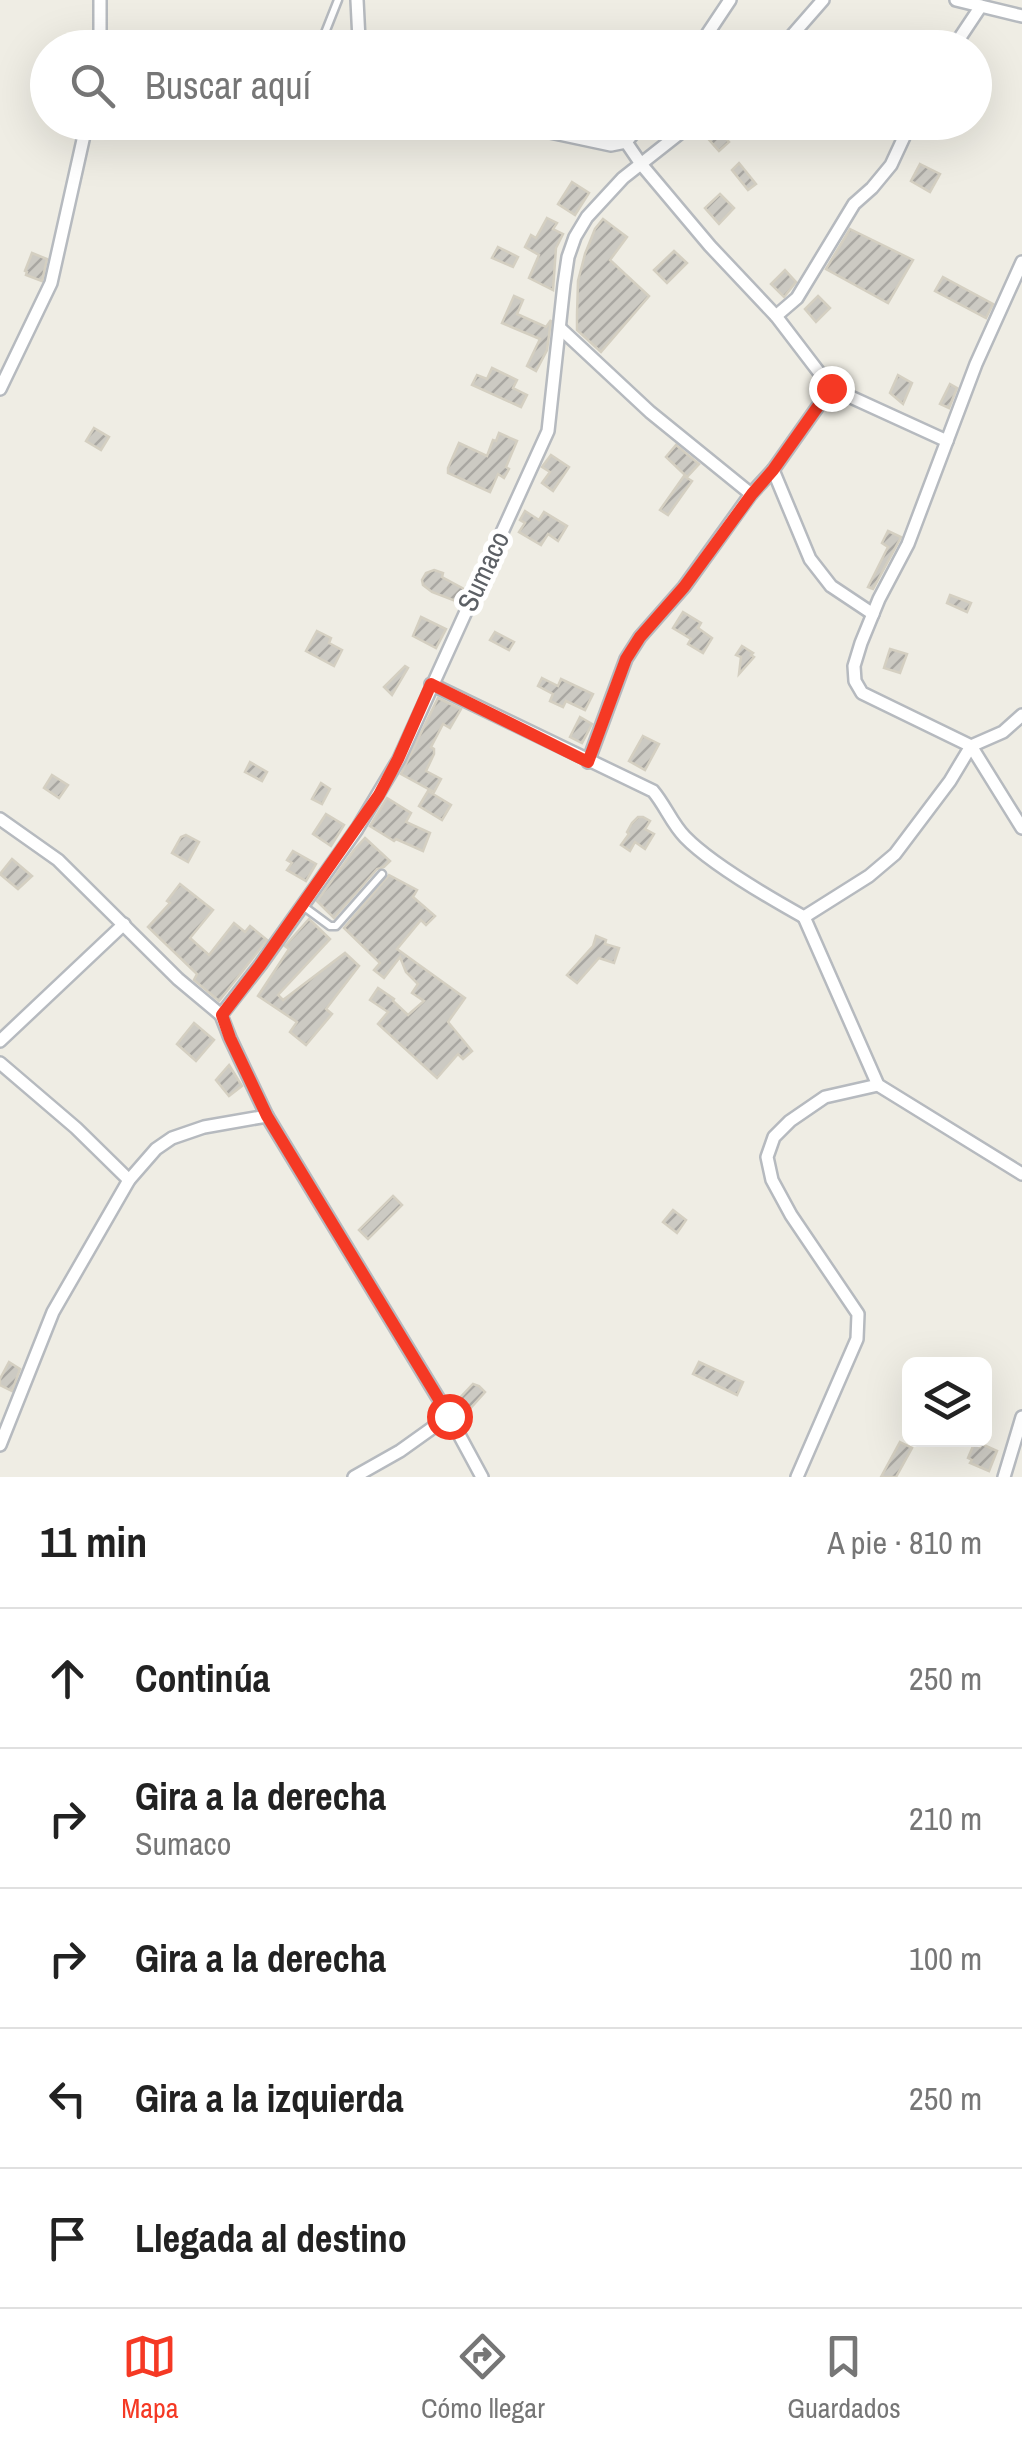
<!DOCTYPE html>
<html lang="es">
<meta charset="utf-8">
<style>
:root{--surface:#fff;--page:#f2f2f2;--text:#222;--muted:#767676;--line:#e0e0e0;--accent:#f53924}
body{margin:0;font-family:"Archivo Narrow",sans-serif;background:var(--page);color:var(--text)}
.controls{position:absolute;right:30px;bottom:30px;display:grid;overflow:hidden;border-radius:15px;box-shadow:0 10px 40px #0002}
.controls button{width:90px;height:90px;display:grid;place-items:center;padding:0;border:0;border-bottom:2px solid var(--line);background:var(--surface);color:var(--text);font:50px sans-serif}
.stop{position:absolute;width:30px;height:30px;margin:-22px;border:8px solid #f53924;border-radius:50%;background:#fff}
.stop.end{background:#f53924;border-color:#fff;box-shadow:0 2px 10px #0008}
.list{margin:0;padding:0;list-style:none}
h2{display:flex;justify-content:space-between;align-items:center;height:130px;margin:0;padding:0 40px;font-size:42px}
h2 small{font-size:32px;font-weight:400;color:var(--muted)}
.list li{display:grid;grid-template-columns:65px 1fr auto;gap:30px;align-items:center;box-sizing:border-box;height:140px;padding:0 40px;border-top:2px solid var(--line)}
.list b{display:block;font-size:38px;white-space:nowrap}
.list p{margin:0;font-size:32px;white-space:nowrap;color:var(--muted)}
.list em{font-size:32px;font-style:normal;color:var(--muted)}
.icon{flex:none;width:55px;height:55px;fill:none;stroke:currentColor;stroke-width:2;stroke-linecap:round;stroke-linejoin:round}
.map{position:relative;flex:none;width:1022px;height:1477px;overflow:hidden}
.search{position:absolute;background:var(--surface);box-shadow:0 10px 40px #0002;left:30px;right:30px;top:30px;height:110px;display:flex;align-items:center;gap:25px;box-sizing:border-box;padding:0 35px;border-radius:55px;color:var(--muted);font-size:38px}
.sheet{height:830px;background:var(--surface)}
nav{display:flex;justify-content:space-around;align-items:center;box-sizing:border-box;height:140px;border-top:2px solid var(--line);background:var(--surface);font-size:28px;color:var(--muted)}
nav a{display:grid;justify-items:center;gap:5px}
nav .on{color:var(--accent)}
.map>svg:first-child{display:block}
</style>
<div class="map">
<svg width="1022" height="1477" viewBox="0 0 1022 1477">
<defs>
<pattern id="building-hatch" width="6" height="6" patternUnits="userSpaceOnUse" patternTransform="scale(2.5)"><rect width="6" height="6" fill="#cccac3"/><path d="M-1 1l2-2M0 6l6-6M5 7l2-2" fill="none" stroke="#a9a7a2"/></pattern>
</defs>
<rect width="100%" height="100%" fill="#efede4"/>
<!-- building -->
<g fill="url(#building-hatch)" stroke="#d4cfc1" stroke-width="2.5">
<polygon points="714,125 729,142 719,151 704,134"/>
<polygon points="739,163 756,184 748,190 732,170"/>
<polygon points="920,164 940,174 930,192 911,181"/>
<polygon points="572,182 589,193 575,215 558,204"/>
<polygon points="720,194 734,208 719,224 705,208"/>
<polygon points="547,218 557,223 553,229 563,234 556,248 553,290 529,278 539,255 525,247 531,235 536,238"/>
<polygon points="603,219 627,237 610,260 649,296 601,352 577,330 577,315 578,281 585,254 595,229"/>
<polygon points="850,229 913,260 888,303 826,269"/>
<polygon points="498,247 518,257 513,267 492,258"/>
<polygon points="674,251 687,263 667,283 654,270"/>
<polygon points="32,253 47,259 42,281 26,275 27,272 25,271"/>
<polygon points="785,270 796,282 784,297 771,284"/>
<polygon points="943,277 993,304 986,318 935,291"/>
<polygon points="514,296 523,300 517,314 546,327 551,320 547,350 536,371 527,366 540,339 502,323"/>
<polygon points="818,296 830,308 816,322 805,309"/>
<polygon points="492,368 517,380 513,388 527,395 521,407 472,385 477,375 487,379"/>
<polygon points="898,375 912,383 903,404 890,393"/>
<polygon points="950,384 957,388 949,408 940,404"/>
<polygon points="94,428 109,437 101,450 86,441"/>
<polygon points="499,433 517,441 506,467 509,469 504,478 498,474 490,492 448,473 448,468 459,443 487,456 493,440 496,441"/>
<polygon points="676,445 699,464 687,477 666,457"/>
<polygon points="551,455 569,467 553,491 542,483 550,472 542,467"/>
<polygon points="684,476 692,481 668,515 660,510"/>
<polygon points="525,511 539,520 544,512 567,526 558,541 548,534 541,545 519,532 525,523 520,520"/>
<polygon points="888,531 901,537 873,589 868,587 888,547 882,543"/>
<polygon points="434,570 443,573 442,577 464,589 458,602 432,592 423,585 422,580 426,573"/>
<polygon points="950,595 971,603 967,612 947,603"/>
<polygon points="683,612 701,623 698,628 712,638 703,653 688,644 691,639 673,628"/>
<polygon points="421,617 446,629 436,648 413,636"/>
<polygon points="317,631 331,638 329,643 342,650 334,666 306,651"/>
<polygon points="495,632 514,642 509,650 490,640"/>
<polygon points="742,646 753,653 751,655 754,657 739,674 741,657 736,655"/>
<polygon points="890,649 907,654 900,673 884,668"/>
<polygon points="405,666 408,668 392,695 384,687"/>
<polygon points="542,678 558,686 561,679 593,694 585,710 566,701 563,707 550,701 553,694 538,686"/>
<polygon points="438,698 461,709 450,728 443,724 431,747 434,749 434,754 426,771 441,779 434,792 401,774"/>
<polygon points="580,717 592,724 582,743 570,737"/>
<polygon points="643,736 659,744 645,770 629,761"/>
<polygon points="250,762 267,772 262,781 245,772"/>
<polygon points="52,775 68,785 59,798 44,788"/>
<polygon points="321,783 330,789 322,804 312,799"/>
<polygon points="428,791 451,805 442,820 419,806"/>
<polygon points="387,798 411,813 406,822 430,833 423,851 396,839 394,841 370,826"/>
<polygon points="326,814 344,825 331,846 313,834"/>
<polygon points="638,817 643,817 650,821 645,829 654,834 645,849 635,842 630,851 621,845 629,834 627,832 632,823"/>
<polygon points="186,835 199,842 188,862 172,853 181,837"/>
<polygon points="365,838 390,861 384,867 377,869 334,918 317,901 354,850"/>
<polygon points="293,851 316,864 306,881 287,870 292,863 287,860"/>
<polygon points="12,859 32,876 18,889 0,874"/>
<polygon points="389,875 417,890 413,897 435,916 426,925 421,920 397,949 465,998 448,1022 472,1051 463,1059 458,1054 437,1078 378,1024 388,1012 370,1000 378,988 394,999 393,1001 408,1015 424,1001 412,993 418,984 406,972 400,957 384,978 374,970 380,963 344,928"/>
<polygon points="180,884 213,910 190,938 209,955 234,923 245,932 250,926 267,940 219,1001 194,980 197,974 148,927 170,903 167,901"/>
<polygon points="309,919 330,939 278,995 283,1000 345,953 359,966 326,1009 332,1014 306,1045 290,1032 297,1022 258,996 289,949 285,946"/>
<polygon points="596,936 606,940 605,944 619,948 614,963 599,958 577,983 567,975 593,946"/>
<polygon points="194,1023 214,1040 196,1061 177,1044"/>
<polygon points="229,1065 242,1086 229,1096 216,1080"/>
<polygon points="393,1196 402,1205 368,1239 359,1230"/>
<polygon points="673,1210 686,1220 677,1233 663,1222"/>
<polygon points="9,1362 20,1369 12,1391 0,1385 0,1379"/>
<polygon points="699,1362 743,1382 737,1395 693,1374"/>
<polygon points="473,1384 479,1386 485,1392 468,1411 457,1401"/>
<polygon points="900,1442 912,1448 896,1477 881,1477"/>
<polygon points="974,1444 980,1447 982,1444 997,1451 989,1471 970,1463 972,1460 968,1458"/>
</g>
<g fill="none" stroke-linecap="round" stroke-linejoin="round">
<defs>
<g id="service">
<polyline points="319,48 338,0"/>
<polyline points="303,906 330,926 336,926 382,874"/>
</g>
<g id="minor">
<polyline points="357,0 359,40 364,48"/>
<polyline points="956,0 1022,16"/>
<polyline points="100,48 100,0"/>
<polyline points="698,48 730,0"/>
<polyline points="781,48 823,0"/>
<polyline points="953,48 981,6"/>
<polyline points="503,122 611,145 626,142 643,122"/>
<polyline points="626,142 641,164 710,246 776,316 831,388 947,441"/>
<polyline points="1022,262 976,364 908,544 879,599 861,643 854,666 855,681 862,693 971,746 1022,828"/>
<polyline points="776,316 797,298 854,204 872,188 891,165 911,122"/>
<polyline points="561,329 650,412 751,494"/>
<polyline points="0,389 51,283 87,122"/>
<polyline points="773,470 810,559 831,586 873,614"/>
<path d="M431,684L653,791C665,805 672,824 685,837C712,865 770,898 804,917L869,876L895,854L950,781L971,746L1003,732L1022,715"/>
<polyline points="588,762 626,659 640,637 684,587 751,494 773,470 831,388"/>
<polyline points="0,819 58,860 178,979 221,1015 230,1038 267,1116 449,1416 482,1477"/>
<polyline points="804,917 878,1085 1022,1174"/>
<polyline points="221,1015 261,964 357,829 399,759 548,431 564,284 568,257 575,237 587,217 623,178 694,122"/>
<polyline points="0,1041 124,924"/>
<polyline points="0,1063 76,1128 129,1180"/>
<polyline points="0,1445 53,1312 129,1180 156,1149 172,1138 204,1127 267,1116"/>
<polyline points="354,1477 400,1451 449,1416"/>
<polyline points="797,1477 857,1339 858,1314 791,1215 772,1180 767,1157 774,1137 790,1121 825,1097 878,1085"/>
<polyline points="1004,1477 1022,1417"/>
</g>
</defs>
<!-- service casing -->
<use href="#service" stroke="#b6babf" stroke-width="11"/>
<!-- minor casing -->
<use href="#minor" stroke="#b6babf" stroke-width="16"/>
<!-- service -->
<use href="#service" stroke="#fff" stroke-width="6"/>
<!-- minor -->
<use href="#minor" stroke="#fff" stroke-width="11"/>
</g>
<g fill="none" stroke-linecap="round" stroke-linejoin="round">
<!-- route -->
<polyline stroke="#f53924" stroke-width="12" points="449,1416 267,1116 230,1038 222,1015 261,964 379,795 398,759 431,684 588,762 626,659 640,637 684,587 752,494 773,470 831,388"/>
</g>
<g text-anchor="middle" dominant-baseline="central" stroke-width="10" stroke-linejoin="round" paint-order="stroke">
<!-- street labels -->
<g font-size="28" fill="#5c6065" stroke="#fff">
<text transform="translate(483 571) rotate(-65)">Sumaco</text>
</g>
</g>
</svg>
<div class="controls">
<button><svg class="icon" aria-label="layers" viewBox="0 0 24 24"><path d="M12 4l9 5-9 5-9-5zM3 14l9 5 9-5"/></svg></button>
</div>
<div class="stop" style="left:449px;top:1416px"></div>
<div class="stop end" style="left:831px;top:388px"></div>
<div class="search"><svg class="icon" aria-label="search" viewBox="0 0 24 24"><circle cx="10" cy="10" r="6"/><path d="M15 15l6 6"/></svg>Buscar aquí</div>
</div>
<section class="sheet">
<h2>11 min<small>A pie · 810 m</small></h2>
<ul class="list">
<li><svg class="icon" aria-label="ahead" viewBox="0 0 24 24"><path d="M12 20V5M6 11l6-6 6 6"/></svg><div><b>Continúa</b></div><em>250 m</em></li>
<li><svg class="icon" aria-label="right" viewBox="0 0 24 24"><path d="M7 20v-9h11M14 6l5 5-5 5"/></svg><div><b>Gira a la derecha</b><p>Sumaco</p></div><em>210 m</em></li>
<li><svg class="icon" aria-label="right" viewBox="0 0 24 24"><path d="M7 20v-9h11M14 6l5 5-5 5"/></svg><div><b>Gira a la derecha</b></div><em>100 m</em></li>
<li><svg class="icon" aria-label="left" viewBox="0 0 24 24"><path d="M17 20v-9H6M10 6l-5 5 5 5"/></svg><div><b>Gira a la izquierda</b></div><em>250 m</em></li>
<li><svg class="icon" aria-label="arrive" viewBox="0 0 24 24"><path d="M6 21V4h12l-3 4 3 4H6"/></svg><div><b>Llegada al destino</b></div></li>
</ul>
</section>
<nav>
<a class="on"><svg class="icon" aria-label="map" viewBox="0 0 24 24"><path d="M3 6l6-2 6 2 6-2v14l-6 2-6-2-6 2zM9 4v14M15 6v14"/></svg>Mapa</a>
<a><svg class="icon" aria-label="directions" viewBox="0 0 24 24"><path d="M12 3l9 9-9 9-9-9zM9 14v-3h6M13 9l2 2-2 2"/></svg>Cómo llegar</a>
<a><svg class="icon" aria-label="saved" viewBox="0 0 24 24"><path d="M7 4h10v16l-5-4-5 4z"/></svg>Guardados</a>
</nav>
